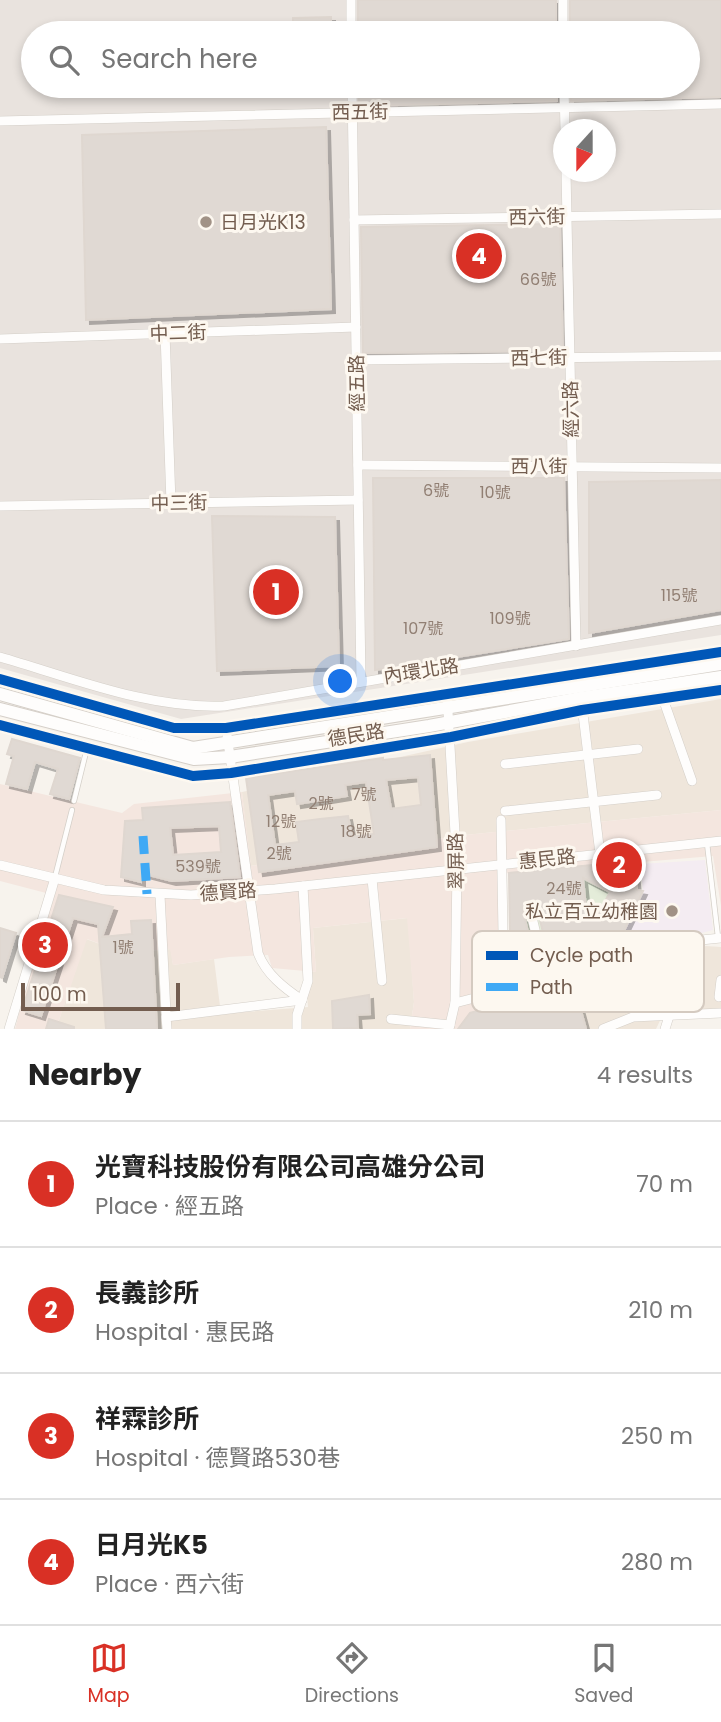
<!DOCTYPE html>
<meta charset="utf-8">
<style>
:root{--surface:#fff;--page:#f2f2f2;--text:#222;--muted:#767676;--line:#e0e0e0;--accent:#d93025}
body{margin:0;font-family:Poppins,"Noto Sans TC",sans-serif;background:var(--page);color:var(--text)}
.compass{position:absolute;left:553px;top:119px;width:63px;height:63px;border-radius:50%;background:var(--surface);box-shadow:0 4px 10px #0003;rotate:201deg}
.scale{position:absolute;left:21px;bottom:18px;width:159px;box-sizing:border-box;padding-left:7px;border:4px solid #735d4f;border-top:0;font-size:19px;line-height:24px;white-space:nowrap;color:#735d4f;-webkit-text-stroke:5px #fdf8f0;paint-order:stroke}
.you{position:absolute;left:341px;top:682px;width:24px;height:24px;margin:-18px;border:5px solid #fff;border-radius:50%;background:#1a73e8;box-shadow:0 0 0 10px #1a73e833}
.badge{display:grid;place-items:center;width:46px;height:46px;border-radius:50%;background:var(--accent);color:#fff;font-size:23px;font-weight:700}
.pin{position:absolute;translate:-50% -50%;border:4px solid #fff;box-shadow:0 2px 7px #0006}
.list{margin:0;padding:0;list-style:none}
h2{display:flex;justify-content:space-between;align-items:center;height:91px;margin:0;padding:0 28px;font-size:30px}
h2 small{font-size:23px;font-weight:400;color:var(--muted)}
.list li{display:grid;grid-template-columns:46px 1fr auto;gap:21px;align-items:center;box-sizing:border-box;height:126px;padding:0 28px;border-top:2px solid var(--line)}
.list b{display:block;font-size:26px;white-space:nowrap}
.list p{margin:0;font-size:23px;white-space:nowrap;color:var(--muted)}
.list em{font-size:23px;font-style:normal;color:var(--muted)}
.icon{flex:none;width:38px;height:38px;fill:none;stroke:currentColor;stroke-width:2;stroke-linecap:round;stroke-linejoin:round}
.map{position:relative;flex:none;width:721px;height:1029px;overflow:hidden}
.search{position:absolute;background:var(--surface);box-shadow:0 4px 10px #0003;left:21px;right:21px;top:21px;height:77px;display:flex;align-items:center;gap:18px;box-sizing:border-box;padding:0 24px;border-radius:38px;color:var(--muted);font-size:26px}
.sheet{height:595px;background:var(--surface)}
nav{display:flex;justify-content:space-around;align-items:center;box-sizing:border-box;height:98px;border-top:2px solid var(--line);background:var(--surface);font-size:19px;color:var(--muted)}
nav a{display:grid;justify-items:center;gap:4px}
nav .on{color:var(--accent)}
.map>svg:first-child{display:block}
</style>
<div class="map">
<svg width="721" height="1029" viewBox="0 0 721 1029">
<defs>
<filter id="shadow"><feDropShadow dx="4" dy="4" stdDeviation="0" flood-color="#0004"/></filter>
</defs>
<rect width="100%" height="100%" fill="#f7f3ed"/>
<!-- residential -->
<g fill="#efe6db">
<polygon points="721,699 721,810 465,835 250,866 242,792 468,742"/>
<polygon points="408,918 414,1002 410,1029 56,1029 86,939 125,953 171,949 173,965 214,959 221,1014 308,1007 305,972 316,972 313,928"/>
<polygon points="706,946 721,947 721,1012 666,1008 656,1029 497,1029 492,1002"/>
</g>
<!-- commercial -->
<polygon fill="#f4e6df" points="0,784 122,813 134,804 242,792 251,866 465,835 721,810 721,906 713,856 499,874 503,983 492,1002 497,1029 410,1029 414,1002 407,918 313,928 316,972 272,968 268,955 229,957 173,965 170,949 125,953 87,939 56,1029 15,1029 50,894 0,881"/>
<!-- industrial -->
<path fill="#e9e3de" fill-rule="evenodd" d="M0,0H721V635L181,719L0,668ZM33,33H688V86H33ZM564,130H606V172H564Z"/>
<!-- education -->
<polygon fill="#f4ecf2" points="705,860 713,930 611,957 643,891 640,864"/>
<!-- green -->
<g fill="#e4ecd9">
<polygon points="581,867 610,892 603,905 580,908"/>
<polygon points="536,904 553,972 539,976 523,907"/>
</g>
<!-- building -->
<g fill="#e0d9d3" stroke="#dfd7d0" stroke-width="2" fill-rule="evenodd" filter="url(#shadow)">
<rect x="358" y="0" width="198" height="33"/>
<polygon points="570,0 721,0 721,97 571,101 571,86 688,86 688,33 570,33"/>
<polygon points="331,17 331,33 293,33 293,18"/>
<polygon points="359,86 557,86 557,101 359,106"/>
<polygon points="326,127 331,309 86,320 82,135"/>
<polygon points="560,224 563,351 363,353 361,227"/>
<polygon points="373,478 564,478 569,639 375,670"/>
<polygon points="721,480 721,610 589,633 589,482"/>
<polygon points="212,516 335,517 339,666 217,671"/>
<polygon points="12,739 80,758 69,799 50,794 58,769 35,762 27,789 6,784 14,756 7,754"/>
<path d="M430,755L437,847L259,872L246,778L383,758V760ZM418,777L421,805L391,809L386,780ZM366,782L374,834L352,837L348,816L320,819L296,822L299,842L275,845L268,795L295,791L297,804L316,801L347,796L345,785Z"/>
<path d="M230,802L240,877L172,881L141,873V882L121,877L125,821L143,820L142,808ZM219,826L221,852L173,855L170,828Z"/>
<path d="M634,861L637,890L643,891L612,956L552,971L537,907L528,902L523,911L538,974L506,983L505,939L510,933L509,873ZM583,878L610,892L603,905L586,907Z"/>
<polygon points="59,895 113,907 102,937 132,934 131,921 151,920 157,1029 106,1029 98,924 73,918 41,1016 22,1010"/>
<polygon points="0,928 16,933 2,978 0,977"/>
<polygon points="574,985 586,1029 458,1029 470,1013"/>
<polygon points="369,995 370,1014 357,1015 358,1028 333,1029 332,1001"/>
<polygon points="49,1019 74,1027 74,1029 46,1029"/>
</g>
<g fill="none" stroke-linecap="round" stroke-linejoin="round">
<defs>
<g id="lane">
<polyline points="74,801 87,748"/>
<polyline points="707,843 718,937"/>
<polyline points="55,877 72,810"/>
</g>
<g id="street">
<polyline points="351,0 351,33"/>
<polyline points="563,0 563,33"/>
<polyline points="352,86 361,681"/>
<polyline points="564,86 565,130"/>
<polyline points="0,121 721,104"/>
<polyline points="566,172 576,646"/>
<polyline points="354,220 721,214"/>
<polyline points="165,333 171,503"/>
<polyline points="0,339 356,327"/>
<polyline points="356,360 721,356"/>
<polyline points="358,465 721,468"/>
<polyline points="0,506 358,500"/>
<path d="M0,657C73,678 148,709 224,706L721,620"/>
<polyline points="0,679 174,728 226,728 721,652"/>
<polyline points="661,693 692,781"/>
<polyline points="447,694 457,868 455,1003 449,1029"/>
<polyline points="582,706 600,854"/>
<polyline points="0,725 193,776 231,773 451,737 582,710 721,690"/>
<path d="M226,728L258,953C266,974 284,988 302,1000"/>
<polyline points="505,764 638,749"/>
<polyline points="505,811 657,795"/>
<polyline points="501,820 503,933"/>
<polyline points="0,865 104,890 191,895 275,889 721,841"/>
<polyline points="372,879 382,981"/>
<polyline points="160,895 166,1013"/>
<polyline points="530,909 547,980"/>
<polyline points="665,949 677,997"/>
<polyline points="620,961 630,1005"/>
<polyline points="719,997 721,980"/>
<polyline points="455,1003 701,940 721,938"/>
<polyline points="391,1019 450,1025"/>
<polyline points="9,1029 55,878"/>
<polyline points="167,1029 166,1017 302,1000"/>
<polyline points="297,1029 297,1015 308,981 303,886"/>
<polyline points="603,1029 633,1017 721,1013"/>
<polyline points="665,1029 670,1013"/>
</g>
<g id="secondary">
<polyline points="0,694 193,748 721,664"/>
<polyline points="0,709 194,759 230,757 429,726 581,698 721,677"/>
</g>
</defs>
<!-- lane casing -->
<use href="#lane" stroke="#d4cfc8" stroke-width="6"/>
<!-- street casing -->
<use href="#street" stroke="#d4cfc8" stroke-width="10"/>
<!-- secondary casing -->
<use href="#secondary" stroke="#d5cfc8" stroke-width="14"/>
<!-- lane -->
<use href="#lane" stroke="#fefdfc" stroke-width="4.5"/>
<!-- street -->
<use href="#street" stroke="#fefdfc" stroke-width="9"/>
<!-- secondary -->
<use href="#secondary" stroke="#fefdfc" stroke-width="12"/>
<!-- quiet -->
<polyline stroke="#3fa9f5" stroke-width="9" stroke-dasharray="18 9" stroke-linecap="butt" points="143,836 147,894"/>
<defs>
<g id="cycleway">
<polyline points="0,679 174,728 226,728 721,652"/>
<polyline points="0,725 193,776 231,773 451,737 582,710 721,690"/>
</g>
</defs>
<!-- cycleway casing -->
<use href="#cycleway" stroke="#fdf8f0" stroke-width="15"/>
<!-- cycleway -->
<use href="#cycleway" stroke="#0057b8" stroke-width="10"/>
</g>
<!-- markers -->
<g fill="#a19286" stroke="#fdf8f0" stroke-width="2.5">
<circle cx="206" cy="222" r="7"/>
<circle cx="672" cy="911" r="7"/>
</g>
<g text-anchor="middle" dominant-baseline="central" stroke-width="6" stroke-linejoin="round" paint-order="stroke">
<!-- number labels -->
<g font-size="16" fill="#917f73">
<text x="538" y="279">66號</text>
<text x="436" y="490">6號</text>
<text x="495" y="492">10號</text>
<text x="679" y="595">115號</text>
<text x="510" y="618">109號</text>
<text x="423" y="628">107號</text>
<text x="364" y="794">7號</text>
<text x="321" y="803">2號</text>
<text x="281" y="821">12號</text>
<text x="356" y="831">18號</text>
<text x="279" y="853">2號</text>
<text x="198" y="866">539號</text>
<text x="564" y="888">24號</text>
<text x="123" y="947">1號</text>
</g>
<!-- street labels -->
<g font-size="19" fill="#735d4f" stroke="#fdf8f0">
<text transform="translate(360 112) rotate(-1)">西五街</text>
<text transform="translate(537 217) rotate(-1)">西六街</text>
<text transform="translate(178 333) rotate(-2)">中二街</text>
<text transform="translate(539 358) rotate(-1)">西七街</text>
<text transform="translate(357 383) rotate(-91)">經五路</text>
<text transform="translate(571 409) rotate(-91)">經六路</text>
<text x="539" y="466">西八街</text>
<text transform="translate(179 503) rotate(-1)">中三街</text>
<text transform="translate(421 671) rotate(-9)">內環北路</text>
<text transform="translate(356 735) rotate(-9)">德民路</text>
<text transform="translate(547 859) rotate(-6)">惠民路</text>
<text transform="translate(456 861) rotate(-91)">翠屏路</text>
<text transform="translate(228 892) rotate(-4)">德賢路</text>
</g>
<!-- poi labels -->
<g font-size="19" fill="#735d4f" stroke="#fdf8f0" text-anchor="start">
<text x="220" y="222">日月光K13</text>
<text x="658" y="911" text-anchor="end">私立百立幼稚園</text>
</g>
</g>
<!-- legend -->
<rect x="472" y="931" width="232" height="81" rx="10" fill="#fdf8f0" stroke="#d4cac0" stroke-width="2"/>
<rect x="486" y="951" width="32" height="9" fill="#0057b8"/>
<rect x="486" y="983" width="32" height="8" fill="#3fa9f5"/>
<g font-size="19" fill="#735d4f">
<text x="530" y="962">Cycle path</text>
<text x="530" y="994">Path</text>
</g>
</svg>
<svg class="compass" viewBox="-18 -18 36 36"><path d="M0-13l5 13h-10z" fill="#e53935"/><path d="M0 13l5-13h-10z" fill="#767676"/></svg>
<div class="scale">100 m</div>
<div class="you"></div>
<div class="pin badge" style="left:276px;top:592px">1</div>
<div class="pin badge" style="left:619px;top:865px">2</div>
<div class="pin badge" style="left:45px;top:945px">3</div>
<div class="pin badge" style="left:479px;top:256px">4</div>
<div class="search"><svg class="icon" aria-label="search" viewBox="0 0 24 24"><circle cx="10" cy="10" r="6"/><path d="M15 15l6 6"/></svg>Search here</div>
</div>
<section class="sheet">
<h2>Nearby<small>4 results</small></h2>
<ul class="list">
<li><span class="badge">1</span><div><b>光寶科技股份有限公司高雄分公司</b><p>Place · 經五路</p></div><em>70 m</em></li>
<li><span class="badge">2</span><div><b>長義診所</b><p>Hospital · 惠民路</p></div><em>210 m</em></li>
<li><span class="badge">3</span><div><b>祥霖診所</b><p>Hospital · 德賢路530巷</p></div><em>250 m</em></li>
<li><span class="badge">4</span><div><b>日月光K5</b><p>Place · 西六街</p></div><em>280 m</em></li>
</ul>
</section>
<nav>
<a class="on"><svg class="icon" aria-label="map" viewBox="0 0 24 24"><path d="M3 6l6-2 6 2 6-2v14l-6 2-6-2-6 2zM9 4v14M15 6v14"/></svg>Map</a>
<a><svg class="icon" aria-label="directions" viewBox="0 0 24 24"><path d="M12 3l9 9-9 9-9-9zM9 14v-3h6M13 9l2 2-2 2"/></svg>Directions</a>
<a><svg class="icon" aria-label="saved" viewBox="0 0 24 24"><path d="M7 4h10v16l-5-4-5 4z"/></svg>Saved</a>
</nav>
